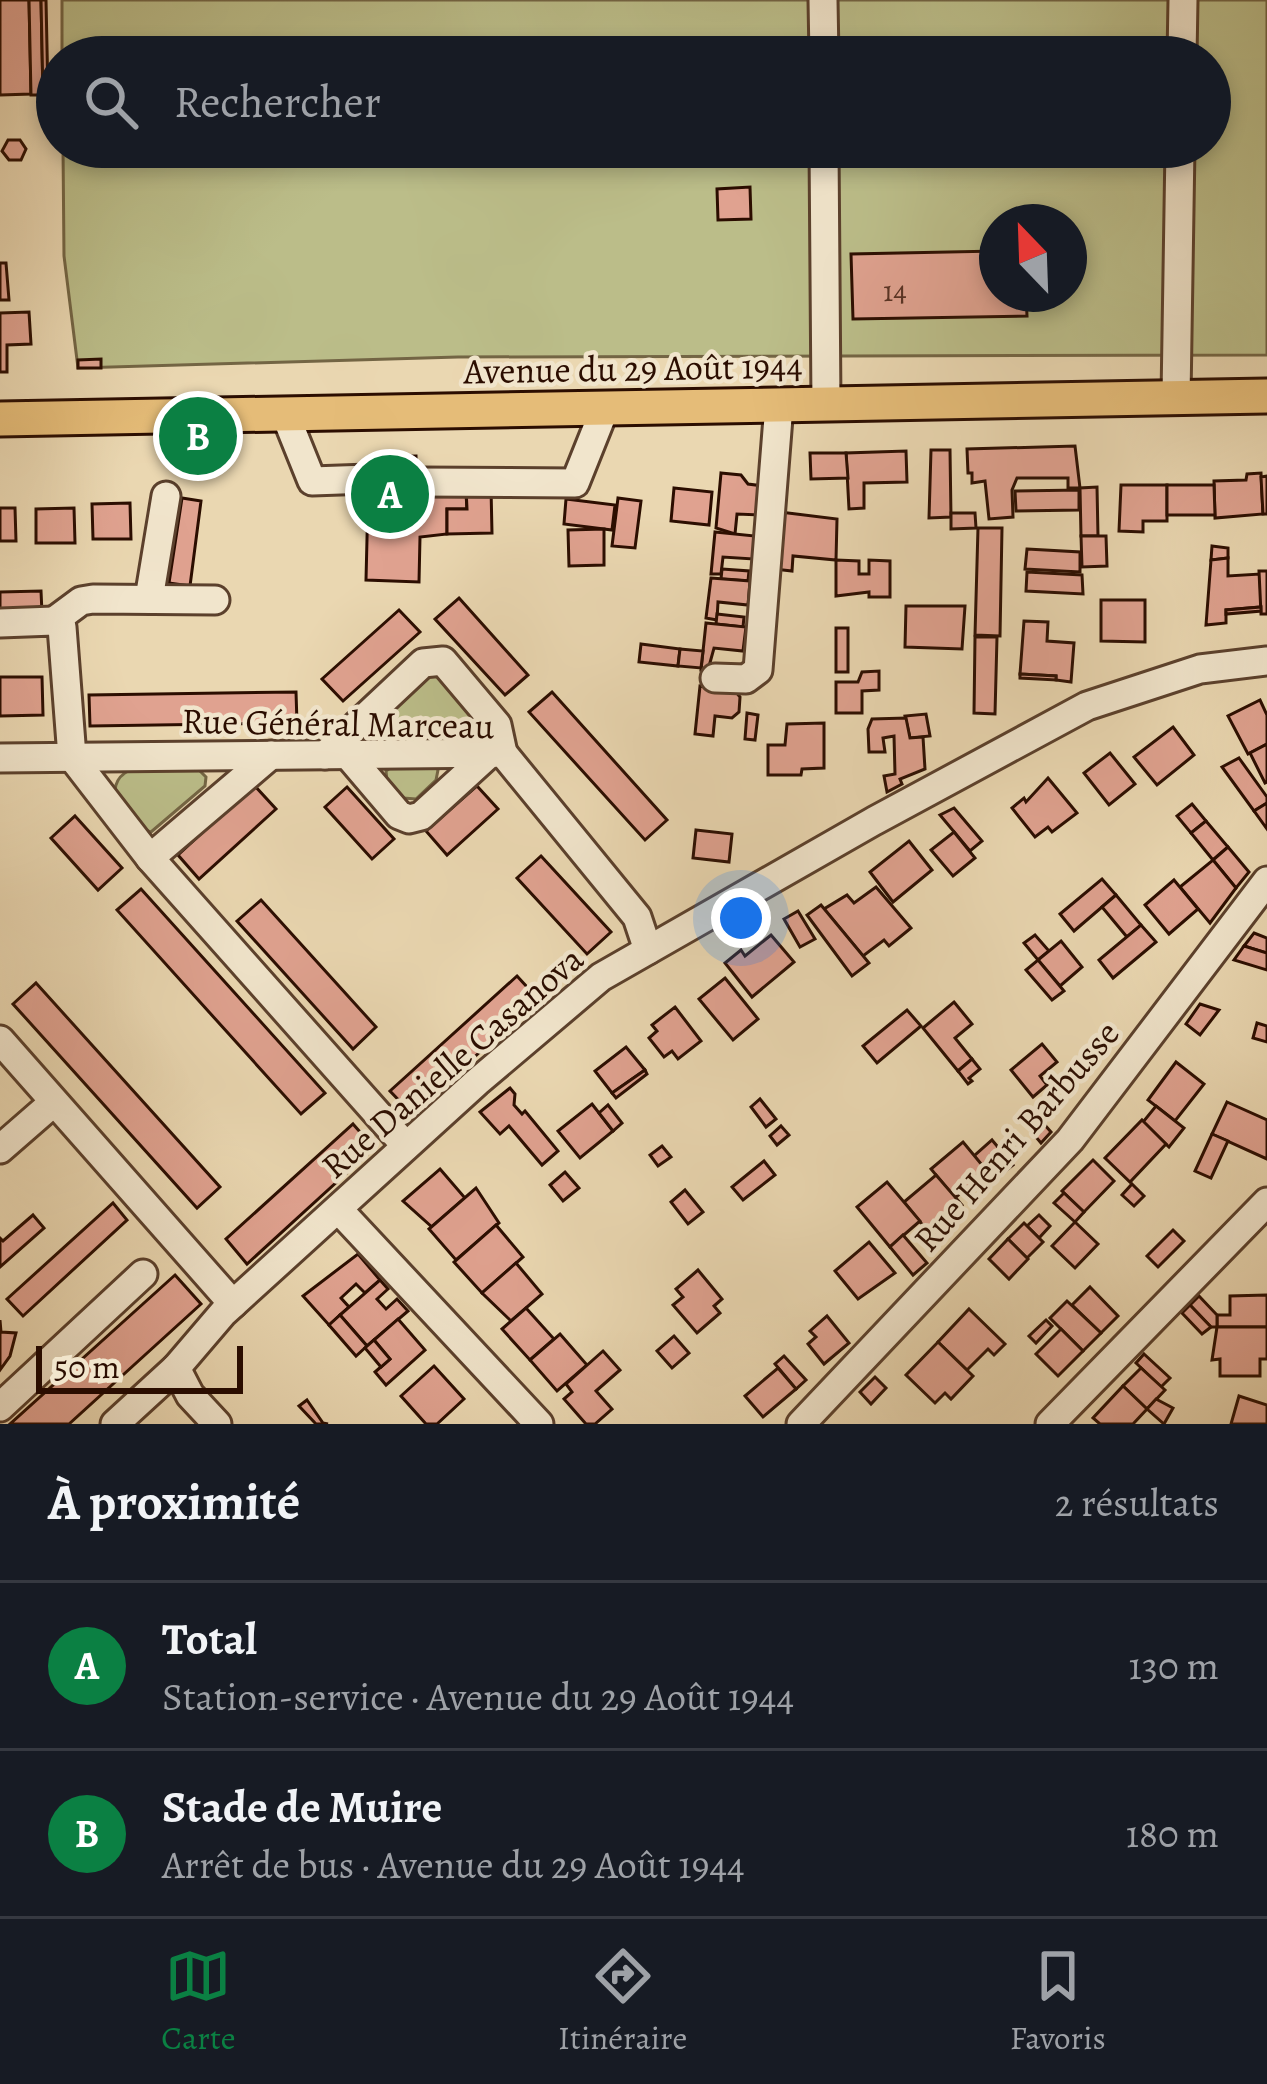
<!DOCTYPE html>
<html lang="fr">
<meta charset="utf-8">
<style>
:root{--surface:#171b24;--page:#20242c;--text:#f1f3f6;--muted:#9ea1a6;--line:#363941;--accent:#0b8043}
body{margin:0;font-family:Alegreya,serif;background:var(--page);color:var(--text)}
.compass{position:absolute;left:979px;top:204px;width:108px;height:108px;border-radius:50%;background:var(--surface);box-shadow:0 6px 18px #0003;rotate:337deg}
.scale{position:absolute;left:36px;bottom:30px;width:207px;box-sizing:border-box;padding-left:12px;border:6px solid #2b0d00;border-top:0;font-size:33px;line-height:42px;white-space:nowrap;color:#2b0d00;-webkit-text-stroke:9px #f1e5cc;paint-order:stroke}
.you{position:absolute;left:741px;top:918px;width:42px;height:42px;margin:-30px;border:9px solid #fff;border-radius:50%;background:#1a73e8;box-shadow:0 0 0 18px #1a73e833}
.badge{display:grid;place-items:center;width:78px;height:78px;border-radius:50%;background:var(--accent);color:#fff;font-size:39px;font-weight:700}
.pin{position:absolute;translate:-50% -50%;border:6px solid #fff;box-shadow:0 3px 12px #0006}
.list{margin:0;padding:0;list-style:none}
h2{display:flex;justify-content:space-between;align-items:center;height:156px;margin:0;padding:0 48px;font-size:51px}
h2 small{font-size:39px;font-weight:400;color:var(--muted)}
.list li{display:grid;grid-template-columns:78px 1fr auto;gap:36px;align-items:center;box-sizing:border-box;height:168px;padding:0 48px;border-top:3px solid var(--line)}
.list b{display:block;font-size:45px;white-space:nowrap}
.list p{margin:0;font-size:39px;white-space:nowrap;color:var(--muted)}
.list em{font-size:39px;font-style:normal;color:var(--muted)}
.icon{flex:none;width:66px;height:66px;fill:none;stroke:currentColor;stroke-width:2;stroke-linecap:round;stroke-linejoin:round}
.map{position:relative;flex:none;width:1267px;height:1424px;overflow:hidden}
.search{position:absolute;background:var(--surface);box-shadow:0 6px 18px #0003;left:36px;right:36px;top:36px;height:132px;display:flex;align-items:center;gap:30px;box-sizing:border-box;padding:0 42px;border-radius:66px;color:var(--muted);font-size:45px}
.sheet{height:492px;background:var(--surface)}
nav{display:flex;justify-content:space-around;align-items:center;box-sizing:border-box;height:168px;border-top:3px solid var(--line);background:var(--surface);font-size:33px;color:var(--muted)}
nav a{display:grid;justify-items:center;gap:6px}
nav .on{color:var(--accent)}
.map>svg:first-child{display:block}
</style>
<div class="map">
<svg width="1267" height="1424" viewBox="0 0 1267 1424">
<rect width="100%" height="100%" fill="#ead7b1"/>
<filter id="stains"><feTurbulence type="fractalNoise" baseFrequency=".00167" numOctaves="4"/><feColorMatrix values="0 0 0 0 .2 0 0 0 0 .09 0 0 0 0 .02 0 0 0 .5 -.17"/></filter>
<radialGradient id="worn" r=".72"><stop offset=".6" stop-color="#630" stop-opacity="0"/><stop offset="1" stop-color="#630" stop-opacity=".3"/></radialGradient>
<!-- green -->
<g fill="#bbbd89" stroke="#736544" stroke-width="3" fill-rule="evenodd">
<path d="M62,0H1267V355L458,357L78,368L64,256L63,147H1210V57H62ZM997,222H1069V294H997Z"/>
<path d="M447,675L481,725C459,742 404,742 379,731V718L425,676Z"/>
<polygon points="431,763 438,770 436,780 416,799 403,798 387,781 386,771 394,765"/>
<path d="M130,770H199L206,777L205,786L151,832C126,825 97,786 130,770Z"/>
</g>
<!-- building -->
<g fill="#e0a290" stroke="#2b0d00" stroke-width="3">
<polygon points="0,0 29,0 31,94 0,95"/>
<polygon points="29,0 41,0 43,95 31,95"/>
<polygon points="41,0 46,0 48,95 43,95"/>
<polygon points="8,140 20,140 26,149 21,160 9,160 2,151"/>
<polygon points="750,187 751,219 718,220 717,189"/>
<polygon points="997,251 997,294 1026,294 1027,316 853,319 851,254"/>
<polygon points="0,263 6,263 9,300 0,300"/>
<polygon points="29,312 31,344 7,345 7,372 0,372 0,313"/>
<polygon points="101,359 101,368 78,368 78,360"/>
<polygon points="1075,446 1080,488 1068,488 1068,478 1017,478 1012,490 1013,517 989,519 985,481 972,483 972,473 968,473 967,449"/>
<polygon points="931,450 950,450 951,517 929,518"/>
<polygon points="906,451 907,482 864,483 864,508 849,509 846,453"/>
<polygon points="810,453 846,453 848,478 811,479"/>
<polygon points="416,456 417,495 466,494 467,509 447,509 447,534 420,537 419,582 366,580 369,457"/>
<polygon points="721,473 741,475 748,484 763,486 760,515 737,514 735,534 716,528"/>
<polygon points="1261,473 1263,514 1215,518 1214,481 1246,480 1247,474"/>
<polygon points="1267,476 1267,514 1263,514 1261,477"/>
<polygon points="1121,485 1167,485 1167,521 1143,521 1143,532 1119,531"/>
<polygon points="1167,485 1214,485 1215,515 1167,515"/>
<polygon points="1097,487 1098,536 1081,536 1080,488"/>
<polygon points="466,488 491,488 492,533 447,534 447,509 467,509"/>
<polygon points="674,488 712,492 709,525 671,521"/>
<polygon points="1079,490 1079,510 1016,511 1015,491"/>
<polygon points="182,498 201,501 190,586 169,583"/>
<polygon points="618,498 641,501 635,548 612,546"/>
<polygon points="566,499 615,505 612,530 564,524"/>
<polygon points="130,503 131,539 93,539 92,504"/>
<polygon points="0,508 15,508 16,541 0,541"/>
<polygon points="74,508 75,543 36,543 36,509"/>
<polygon points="780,512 837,519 836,560 793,556 792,571 774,569"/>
<polygon points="951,513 975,513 976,528 951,529"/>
<polygon points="978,528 1002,528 1000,636 975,635"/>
<polygon points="604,529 604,565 569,566 568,530"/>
<polygon points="715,532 755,536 753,559 723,557 721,574 711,574"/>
<polygon points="1081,536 1106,536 1107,566 1082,567"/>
<polygon points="1212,546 1228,548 1228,558 1211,560"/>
<polygon points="1027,549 1080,552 1080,572 1025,569"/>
<polygon points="1228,558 1228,576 1260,574 1261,607 1226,610 1226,623 1206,625 1211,560"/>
<polygon points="836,560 859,561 859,574 869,574 869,560 890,561 890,597 869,597 869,592 836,596"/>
<polygon points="722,569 749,571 748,581 721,579"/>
<polygon points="1259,571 1267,571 1267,614 1261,614"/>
<polygon points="1027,572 1082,575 1083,594 1026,591"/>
<polygon points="711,578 750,581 748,605 718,602 717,620 706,618"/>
<polygon points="41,591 42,613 0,614 0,592"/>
<polygon points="459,598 528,675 505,695 435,619"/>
<polygon points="1101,600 1145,600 1145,642 1101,641"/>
<polygon points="906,606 965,606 962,649 905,647"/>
<polygon points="1261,607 1261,611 1226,614 1226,610"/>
<polygon points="399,610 420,632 343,701 322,679"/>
<polygon points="717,614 744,617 743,627 716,624"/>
<polygon points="1024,621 1048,622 1047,641 1074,643 1071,682 1056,680 1056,676 1020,674"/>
<polygon points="706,623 746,627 743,651 714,648 708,670 701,670"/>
<rect x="836" y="628" width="12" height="44"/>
<polygon points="975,637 997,637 995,714 974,713"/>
<polygon points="641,644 680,649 678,666 639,662"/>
<polygon points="680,649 703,651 701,668 678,666"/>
<polygon points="879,671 879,690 862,691 862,713 836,713 836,682 858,682 862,672"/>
<polygon points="1020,674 1056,676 1056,680 1020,678"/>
<polygon points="0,677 42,677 43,715 0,716"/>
<polygon points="700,686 736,692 740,697 739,712 732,718 715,716 713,736 695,734"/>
<polygon points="296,692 297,723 90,726 89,695"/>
<polygon points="552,692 667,820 645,840 529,712"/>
<polygon points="1260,700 1267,715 1267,744 1248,754 1228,716"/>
<polygon points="747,713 758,715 755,740 745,739"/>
<polygon points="926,714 930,736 910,738 905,716"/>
<polygon points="906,718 910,738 923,737 925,769 900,779 902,784 887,792 884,776 895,774 894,736 883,738 885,752 869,752 868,729 872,719"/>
<polygon points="824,723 824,768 802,769 801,775 768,775 768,745 785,745 787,724"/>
<polygon points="1173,727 1194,755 1157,785 1134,757"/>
<polygon points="1267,744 1267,782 1265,783 1250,753"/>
<polygon points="1110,753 1135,784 1109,805 1084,773"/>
<polygon points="1239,758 1267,797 1267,803 1254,811 1222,767"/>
<polygon points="1048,778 1077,813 1052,832 1048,827 1035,837 1012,808 1024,798 1026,802"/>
<polygon points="254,785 276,809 199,879 178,855"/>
<polygon points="477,786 498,809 447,855 426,831"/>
<polygon points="347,787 394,839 372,859 325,807"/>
<polygon points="1267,803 1267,829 1254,811"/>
<polygon points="1192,804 1206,821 1191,833 1177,816"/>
<polygon points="954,808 982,841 970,851 940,815"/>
<polygon points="75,816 122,868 98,890 51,838"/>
<polygon points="1206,821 1228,847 1213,860 1191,833"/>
<polygon points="696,830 732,834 729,862 693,858"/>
<polygon points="954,832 975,858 953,876 931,850"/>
<polygon points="909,841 932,870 893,902 870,872"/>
<polygon points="1228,847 1249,872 1236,888 1213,860"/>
<polygon points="541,856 611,932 587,954 517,878"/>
<polygon points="1213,860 1236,888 1210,923 1180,887"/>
<polygon points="1102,879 1116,895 1074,931 1060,914"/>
<polygon points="1174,880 1198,909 1169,934 1145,905"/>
<polygon points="876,887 911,928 889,946 884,940 863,956 824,909 847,895 854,903"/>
<polygon points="141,889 325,1093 301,1114 117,910"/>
<polygon points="1116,895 1141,925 1127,937 1102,907"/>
<polygon points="261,900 376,1027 353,1049 237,921"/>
<polygon points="821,905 869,963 852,976 807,915"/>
<polygon points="798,911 815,939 800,947 784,919"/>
<polygon points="1141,925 1156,942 1113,978 1099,960"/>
<polygon points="1254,933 1267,938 1267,953 1244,946"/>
<polygon points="771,935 794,962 752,997 725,963 741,950 745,956"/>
<polygon points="1035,935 1049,951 1038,960 1024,943"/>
<polygon points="1061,941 1082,967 1060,986 1038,960"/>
<polygon points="1244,946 1267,953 1267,970 1234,960"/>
<polygon points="1038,960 1064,991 1052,1000 1026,970"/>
<polygon points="517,976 538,999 412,1114 390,1091"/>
<polygon points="725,978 758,1019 733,1040 699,999"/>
<polygon points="36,983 220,1187 197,1208 13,1004"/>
<polygon points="954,1002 972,1024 955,1038 972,1059 958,1071 923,1028"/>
<polygon points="1200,1004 1219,1010 1200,1035 1186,1024"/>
<polygon points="675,1007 701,1041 678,1059 672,1051 664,1057 649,1038 657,1031 652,1025"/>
<polygon points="907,1010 921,1026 877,1063 863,1046"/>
<polygon points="1257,1023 1267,1026 1267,1042 1253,1038"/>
<polygon points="1042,1044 1057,1062 1040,1076 1047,1085 1033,1097 1011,1070"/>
<polygon points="626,1047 645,1070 612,1093 595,1071"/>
<polygon points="972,1059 980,1069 969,1078 972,1081 968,1084 958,1071"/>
<polygon points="1176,1062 1204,1084 1175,1121 1148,1100"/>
<polygon points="645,1070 647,1074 616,1098 612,1093"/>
<polygon points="510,1088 515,1094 514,1105 522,1114 525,1111 558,1151 542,1165 509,1126 500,1134 480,1112"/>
<polygon points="760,1099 776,1119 766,1127 751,1107"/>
<polygon points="1227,1102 1267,1120 1267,1159 1212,1134"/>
<polygon points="592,1104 613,1131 580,1158 558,1131"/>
<polygon points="608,1105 622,1123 613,1131 599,1113"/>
<polygon points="1156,1106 1184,1128 1169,1147 1143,1122"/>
<polygon points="1036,1115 1051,1132 1041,1143 1025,1124"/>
<polygon points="1142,1120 1166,1144 1130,1182 1105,1158"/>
<polygon points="353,1124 374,1148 247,1264 226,1239"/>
<polygon points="781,1126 789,1135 777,1145 770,1136"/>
<polygon points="1212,1134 1228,1141 1211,1178 1195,1171"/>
<polygon points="992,1140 1013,1165 994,1180 974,1156"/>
<polygon points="963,1142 987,1171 955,1198 931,1169"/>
<polygon points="662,1146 671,1157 658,1166 650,1155"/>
<polygon points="1093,1160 1114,1181 1084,1212 1062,1191"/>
<polygon points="764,1161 775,1175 743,1200 732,1187"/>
<polygon points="440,1169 465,1198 432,1227 403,1201"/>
<polygon points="565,1172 579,1188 563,1201 550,1185"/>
<polygon points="936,1175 962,1205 929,1233 904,1202"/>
<polygon points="887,1182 920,1221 890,1247 857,1207"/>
<polygon points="1132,1184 1144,1196 1134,1206 1122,1195"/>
<polygon points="476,1188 499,1223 456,1260 429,1229"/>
<polygon points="685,1190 703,1212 688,1224 671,1202"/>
<polygon points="1064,1193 1084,1212 1075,1222 1054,1203"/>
<polygon points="113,1203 127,1220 23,1316 7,1299"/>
<polygon points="33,1215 44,1228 0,1267 0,1238 3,1241"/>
<polygon points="1039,1215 1050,1226 1039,1238 1027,1226"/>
<polygon points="1075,1222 1098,1244 1075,1268 1052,1246"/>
<polygon points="1024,1223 1043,1242 1027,1258 1008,1239"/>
<polygon points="496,1225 523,1257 482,1293 454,1262"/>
<polygon points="1173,1230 1184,1241 1158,1267 1147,1256"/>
<polygon points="903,1235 927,1263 913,1275 890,1247"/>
<polygon points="1008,1239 1028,1259 1009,1279 989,1259"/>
<polygon points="869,1242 895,1273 858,1299 835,1271"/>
<polygon points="358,1254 380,1280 365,1293 356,1284 341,1298 349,1307 329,1325 303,1296"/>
<polygon points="516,1263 542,1294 511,1321 482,1293"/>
<polygon points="698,1270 722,1299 714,1306 720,1313 697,1333 673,1305 683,1297 676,1289"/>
<polygon points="175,1275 201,1304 69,1424 10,1424"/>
<polygon points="380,1280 388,1289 377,1299 386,1309 397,1299 408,1311 367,1346 340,1315"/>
<polygon points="1090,1287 1118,1316 1101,1333 1072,1305"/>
<polygon points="1267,1295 1267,1327 1217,1327 1217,1315 1230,1315 1230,1296"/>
<polygon points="1199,1296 1217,1315 1217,1327 1211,1327 1190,1305"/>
<polygon points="1067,1301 1101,1333 1083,1351 1050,1318"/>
<polygon points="1190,1305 1211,1327 1202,1334 1182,1313"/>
<polygon points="526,1308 554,1339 530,1360 502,1329"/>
<polygon points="969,1309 1005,1344 994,1355 988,1349 967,1370 938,1342"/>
<polygon points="340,1315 367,1346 356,1356 329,1325"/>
<polygon points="827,1316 849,1343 824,1364 808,1344 816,1337 810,1331"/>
<polygon points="398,1319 425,1350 386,1385 375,1372 390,1359 374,1340"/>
<polygon points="0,1320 1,1332 16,1333 10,1356 0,1370"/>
<polygon points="1046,1320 1052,1326 1036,1343 1029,1336"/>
<polygon points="1217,1327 1267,1327 1267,1359 1260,1359 1260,1376 1220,1376 1220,1359 1212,1360"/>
<polygon points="1061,1329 1083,1351 1058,1376 1036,1354"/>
<polygon points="560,1334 587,1365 557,1391 530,1360"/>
<polygon points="674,1336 689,1353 672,1368 657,1351"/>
<polygon points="374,1340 390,1359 381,1367 365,1348"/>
<polygon points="938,1342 973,1376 951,1399 945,1393 935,1403 906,1375"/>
<polygon points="603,1351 620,1370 596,1391 612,1409 595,1424 586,1424 564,1399 572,1392 566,1384"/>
<polygon points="1144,1354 1170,1378 1161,1387 1136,1363"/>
<polygon points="784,1356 806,1380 796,1389 775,1364"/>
<polygon points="434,1366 464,1399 437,1424 426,1424 401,1396"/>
<polygon points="778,1368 796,1389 763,1417 745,1396"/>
<polygon points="1141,1368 1165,1390 1147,1409 1123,1386"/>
<polygon points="875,1377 886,1388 871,1404 860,1392"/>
<polygon points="1123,1386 1147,1409 1133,1424 1100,1424 1093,1418"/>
<polygon points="1239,1396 1267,1405 1267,1424 1231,1424"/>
<polygon points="1156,1399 1173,1408 1164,1424 1147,1409"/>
<polygon points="307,1400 323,1423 328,1424 316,1424 299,1406"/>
</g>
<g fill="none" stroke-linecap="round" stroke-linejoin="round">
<!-- minor-tunnel -->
<polyline stroke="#cdb996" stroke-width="27" stroke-dasharray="27 14" stroke-linecap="butt" points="369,479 417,482"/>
<defs>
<g id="minor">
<polyline points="823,0 824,57"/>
<polyline points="1182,57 1183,0"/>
<polyline points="824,147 826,404"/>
<polyline points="1176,397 1180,147"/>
<polyline points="285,414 312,481 369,479"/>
<polyline points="417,482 575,483 605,408"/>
<polyline points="149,599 166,496"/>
<polyline points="54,621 81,601 93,599 215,600"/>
<polyline points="0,623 54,621 62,627 72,757 150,858 406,1146"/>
<polyline points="715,678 746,679 758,670 779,405"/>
<polyline points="325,755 423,663 443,661 497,725 503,753"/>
<polyline points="348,755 399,815 409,819 421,816 490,753"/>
<polyline points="0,758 503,753 637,917 648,950"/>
<polyline points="150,858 271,755"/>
<polyline points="0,1040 233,1304"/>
<polyline points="0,1149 54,1102"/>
<polyline points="338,1209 539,1424"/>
<polyline points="176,1368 190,1395 217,1424"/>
<polyline points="0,1407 143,1274"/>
<polyline points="115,1424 176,1368 223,1313 477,1082 601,977 874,821 1087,706 1200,669 1267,661"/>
<polyline points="801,1424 1070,1140 1267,881"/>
<polyline points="1050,1424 1267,1202"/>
</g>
<polyline id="major" points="0,419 1267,396"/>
</defs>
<!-- minor casing -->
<use href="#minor" stroke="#5b402c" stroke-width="33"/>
<!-- major casing -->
<use href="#major" stroke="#2b0d00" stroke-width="39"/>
<!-- minor -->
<use href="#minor" stroke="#f1e5cc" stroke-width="27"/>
<!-- major -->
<use href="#major" stroke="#e5bc78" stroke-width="33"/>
</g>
<g text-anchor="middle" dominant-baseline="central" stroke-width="9" stroke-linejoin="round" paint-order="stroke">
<!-- number labels -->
<g font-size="30" fill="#583224">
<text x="895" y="291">14</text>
</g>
<!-- street labels -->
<g font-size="36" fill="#2b0d00" stroke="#f1e5cc">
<text transform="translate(633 368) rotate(-1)">Avenue du 29 Août 1944</text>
<text transform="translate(338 723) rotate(1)">Rue Général Marceau</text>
<text transform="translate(452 1062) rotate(-41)">Rue Danielle Casanova</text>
<text transform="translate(1016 1136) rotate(-49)">Rue Henri Barbusse</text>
</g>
</g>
<rect width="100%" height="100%" filter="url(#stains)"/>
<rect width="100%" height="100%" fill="url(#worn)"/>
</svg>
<svg class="compass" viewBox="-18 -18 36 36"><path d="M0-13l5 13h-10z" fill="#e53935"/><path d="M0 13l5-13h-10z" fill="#9ea1a6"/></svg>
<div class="scale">50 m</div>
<div class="you"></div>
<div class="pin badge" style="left:390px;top:494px">A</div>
<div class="pin badge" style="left:198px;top:436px">B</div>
<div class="search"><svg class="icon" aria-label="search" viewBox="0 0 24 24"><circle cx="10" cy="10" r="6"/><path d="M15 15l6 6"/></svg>Rechercher</div>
</div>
<section class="sheet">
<h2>À proximité<small>2 résultats</small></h2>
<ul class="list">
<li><span class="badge">A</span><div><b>Total</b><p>Station-service · Avenue du 29 Août 1944</p></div><em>130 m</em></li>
<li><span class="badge">B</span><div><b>Stade de Muire</b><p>Arrêt de bus · Avenue du 29 Août 1944</p></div><em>180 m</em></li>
</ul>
</section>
<nav>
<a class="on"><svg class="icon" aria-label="map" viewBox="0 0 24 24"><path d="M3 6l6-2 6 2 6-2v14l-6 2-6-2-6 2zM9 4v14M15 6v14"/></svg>Carte</a>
<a><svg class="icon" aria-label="directions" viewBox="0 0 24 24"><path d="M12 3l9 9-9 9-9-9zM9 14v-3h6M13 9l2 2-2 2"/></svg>Itinéraire</a>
<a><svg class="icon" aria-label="saved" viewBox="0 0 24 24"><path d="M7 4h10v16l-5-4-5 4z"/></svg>Favoris</a>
</nav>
